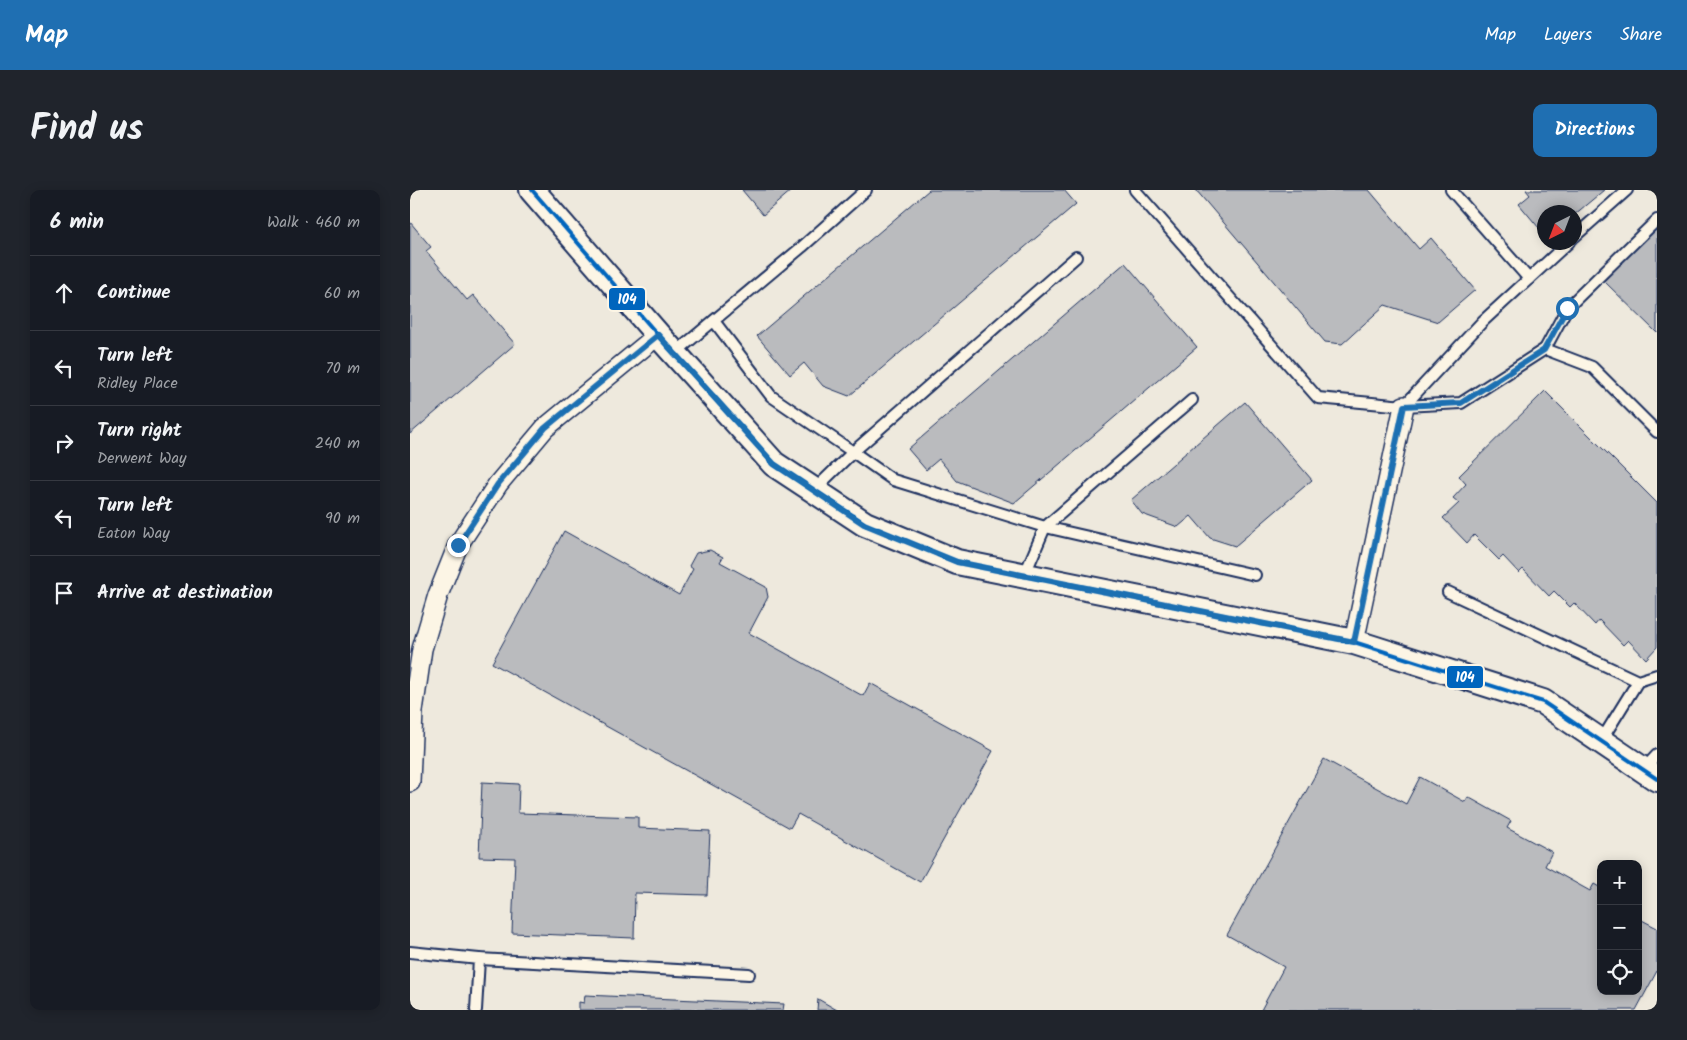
<!DOCTYPE html>
<meta charset="utf-8">
<style>
:root{--surface:#171b24;--page:#20242c;--text:#f1f3f6;--muted:#9ea1a6;--line:#363941;--accent:#1f6fb2}
body{margin:0;font-family:Kalam,sans-serif;background:var(--page);color:var(--text)}
.controls{position:absolute;right:15px;bottom:15px;display:grid;overflow:hidden;border-radius:10px;box-shadow:0 2px 12px #0003}
.controls button{width:45px;height:45px;display:grid;place-items:center;padding:0;border:0;border-bottom:1px solid var(--line);background:var(--surface);color:var(--text);font:25px sans-serif}
.compass{position:absolute;left:1127px;top:15px;width:45px;height:45px;border-radius:50%;background:var(--surface);box-shadow:0 2px 12px #0003;rotate:222deg}
.stop{position:absolute;width:15px;height:15px;margin:-11px;border:4px solid #1f6fb2;border-radius:50%;background:#fff}
.stop.end{background:#1f6fb2;border-color:#fff;box-shadow:0 1px 5px #0008}
.list{margin:0;padding:0;list-style:none}
h2{display:flex;justify-content:space-between;align-items:center;height:65px;margin:0;padding:0 20px;font-size:21px}
h2 small{font-size:16px;font-weight:400;color:var(--muted)}
.list li{display:grid;grid-template-columns:32px 1fr auto;gap:15px;align-items:center;box-sizing:border-box;height:75px;padding:0 20px;border-top:1px solid var(--line)}
.list b{display:block;font-size:19px;white-space:nowrap}
.list p{margin:0;font-size:16px;white-space:nowrap;color:var(--muted)}
.list em{font-size:16px;font-style:normal;color:var(--muted)}
.icon{flex:none;width:28px;height:28px;fill:none;stroke:currentColor;stroke-width:2;stroke-linecap:round;stroke-linejoin:round}
.map{position:relative;flex:none;width:1247px;height:820px;overflow:hidden;border-radius:10px}
header{display:flex;align-items:center;gap:30px;box-sizing:border-box;height:70px;padding:0 25px;background:var(--accent);color:#fff}
header strong{font-size:24px}
nav{display:flex;gap:28px;margin-inline-start:auto;font-size:18px}
.intro{display:flex;align-items:center;justify-content:space-between;box-sizing:border-box;height:120px;padding:0 30px}
h1{margin:0;font-size:35px}
.button{padding:12px 22px;border-radius:10px;background:var(--accent);color:#fff;font-size:18px;font-weight:700}
main{display:flex;gap:30px;padding:0 30px}
aside{flex:1;background:var(--surface);border-radius:10px;box-shadow:0 2px 12px #0003}
.map>svg:first-child{display:block}
</style>
<header>
<strong>Map</strong>
<nav><a>Map</a><a>Layers</a><a>Share</a></nav>
</header>
<div class="intro"><h1>Find us</h1><a class="button">Directions</a></div>
<main>
<aside>
<h2>6 min<small>Walk · 460 m</small></h2>
<ul class="list">
<li><svg class="icon" aria-label="ahead" viewBox="0 0 24 24"><path d="M12 20V5M6 11l6-6 6 6"/></svg><div><b>Continue</b></div><em>60 m</em></li>
<li><svg class="icon" aria-label="left" viewBox="0 0 24 24"><path d="M17 20v-9H6M10 6l-5 5 5 5"/></svg><div><b>Turn left</b><p>Ridley Place</p></div><em>70 m</em></li>
<li><svg class="icon" aria-label="right" viewBox="0 0 24 24"><path d="M7 20v-9h11M14 6l5 5-5 5"/></svg><div><b>Turn right</b><p>Derwent Way</p></div><em>240 m</em></li>
<li><svg class="icon" aria-label="left" viewBox="0 0 24 24"><path d="M17 20v-9H6M10 6l-5 5 5 5"/></svg><div><b>Turn left</b><p>Eaton Way</p></div><em>90 m</em></li>
<li><svg class="icon" aria-label="arrive" viewBox="0 0 24 24"><path d="M6 21V4h12l-3 4 3 4H6"/></svg><div><b>Arrive at destination</b></div></li>
</ul>
</aside>
<div class="map">
<svg width="1247" height="820" viewBox="0 0 1247 820">
<rect width="100%" height="100%" fill="#eee9dd"/>
<filter id="ink" filterUnits="userSpaceOnUse"><feTurbulence type="fractalNoise" baseFrequency=".02" numOctaves="2"/><feDisplacementMap in="SourceGraphic" scale="10" xChannelSelector="R" yChannelSelector="G"/><feConvolveMatrix kernelMatrix="1 2 1 2 8 2 1 2 1" color-interpolation-filters="sRGB"/></filter>
<g filter="url(#ink)">
<!-- building -->
<g fill="#babbbe" stroke="#1b2f5e">
<polygon points="332,0 382,0 353,25"/>
<polygon points="519,0 654,0 666,14 439,206 413,196 394,173 380,185 347,146"/>
<polygon points="786,0 959,0 1009,59 1021,48 1065,100 1028,132 975,115 932,154 915,152"/>
<polygon points="1116,0 1194,0 1164,25 1164,22 1134,22 1134,44 1109,14 1120,5"/>
<polygon points="0,32 21,57 16,61 57,110 63,105 105,154 0,244"/>
<polygon points="1247,37 1247,143 1194,91"/>
<polygon points="715,73 787,157 604,313 547,291 529,269 516,280 498,259"/>
<polygon points="1135,201 1247,313 1247,457 1236,469 1218,450 1213,455 1189,430 1185,435 1164,413 1160,417 1144,401 1139,406 1113,379 1109,383 1093,366 1089,370 1064,345 1057,353 1033,328 1049,313 1043,308 1056,294 1049,286"/>
<polygon points="835,212 902,290 825,356 800,348 781,326 768,337 732,324 721,310"/>
<polygon points="154,341 269,405 283,379 279,376 286,363 300,360 313,367 310,372 356,397 358,407 339,443 453,506 460,493 583,561 510,692 388,624 380,638 82,473"/>
<polygon points="914,569 996,614 1010,587 1055,612 1058,607 1101,631 1097,638 1142,662 1135,676 1180,701 1184,694 1191,698 1191,801 1228,801 1228,728 1247,738 1247,781 1226,820 851,820 874,777 817,745"/>
<polygon points="72,592 109,594 108,623 228,627 228,638 300,641 297,705 225,703 224,748 102,743 105,668 69,667"/>
<polygon points="175,805 374,814 373,820 169,820 169,812 174,813"/>
<polygon points="408,809 427,820 407,820"/>
</g>
<g fill="none" stroke-linecap="round" stroke-linejoin="round">
<defs>
<g id="service">
<polyline points="725,0 908,208 994,216 1051,213 1135,159 1182,177 1247,242"/>
<polyline points="1041,0 1119,89"/>
<polyline points="1164,47 1217,0"/>
<polyline points="304,131 361,206 443,262 404,300"/>
<polyline points="1135,159 1157,118 1247,30"/>
<polyline points="265,163 392,57 456,0"/>
<polyline points="994,216 1073,131 1159,52"/>
<polyline points="635,337 845,385"/>
<polyline points="635,337 782,210"/>
<polyline points="614,386 635,337 483,290 443,262 666,67"/>
<polyline points="1038,402 1228,491 1247,485"/>
<polyline points="1191,551 1228,491"/>
<polyline points="1233,580 1247,565"/>
<polyline points="0,762 69,769 66,820"/>
<polyline points="69,769 339,784"/>
</g>
<g id="minor">
<polyline points="944,452 994,216"/>
<polyline points="0,592 3,521 12,459 28,405 48,355 88,294 135,238 248,145"/>
</g>
<polyline id="tertiary" points="122,0 248,145 364,274 455,334 547,372 944,452 1133,512 1247,589"/>
</defs>
<!-- service casing -->
<use href="#service" stroke="#1b2f5e" stroke-width="14"/>
<!-- minor casing -->
<use href="#minor" stroke="#1b2f5e" stroke-width="22"/>
<!-- tertiary casing -->
<use href="#tertiary" stroke="#1b2f5e" stroke-width="28"/>
<!-- service -->
<use href="#service" stroke="#fcf5e5" stroke-width="10"/>
<!-- minor -->
<use href="#minor" stroke="#fcf5e5" stroke-width="19"/>
<!-- tertiary -->
<use href="#tertiary" stroke="#fcf5e5" stroke-width="24"/>
<defs>
<polyline id="bus-1" points="122,0 248,145 364,274 455,334 547,372 944,452 1133,512 1247,589"/>
</defs>
<!-- bus-1 casing -->
<use href="#bus-1" stroke="#fcf5e5" stroke-width="8"/>
<!-- bus-1 -->
<use href="#bus-1" stroke="#0065bd" stroke-width="4"/>
</g>
</g>
<g fill="none" stroke-linecap="round" stroke-linejoin="round" filter="url(#ink)">
<!-- route -->
<polyline stroke="#1f6fb2" stroke-width="6" points="48,355 88,294 135,238 248,145 364,274 454,334 547,372 944,452 994,216 1051,213 1134,160 1157,118"/>
</g>
<g stroke="#fcf5e5" stroke-width="2">
<rect x="198" y="97" width="38" height="24" rx="5" fill="#0065bd"/>
<rect x="1036" y="475" width="38" height="24" rx="5" fill="#0065bd"/>
</g>
<g font-size="14" text-anchor="middle" font-weight="bold" fill="#fff">
<text x="217" y="114">104</text>
<text x="1055" y="492">104</text>
</g>
</svg>
<div class="controls">
<button>+</button>
<button>−</button>
<button><svg class="icon" aria-label="locate" viewBox="0 0 24 24"><circle cx="12" cy="12" r="6"/><path d="M12 2v4M12 18v4M2 12h4M18 12h4"/></svg></button>
</div>
<svg class="compass" viewBox="-18 -18 36 36"><path d="M0-13l5 13h-10z" fill="#e53935"/><path d="M0 13l5-13h-10z" fill="#9ea1a6"/></svg>
<div class="stop" style="left:1157px;top:118px"></div>
<div class="stop end" style="left:48px;top:355px"></div>
</div>
</main>
